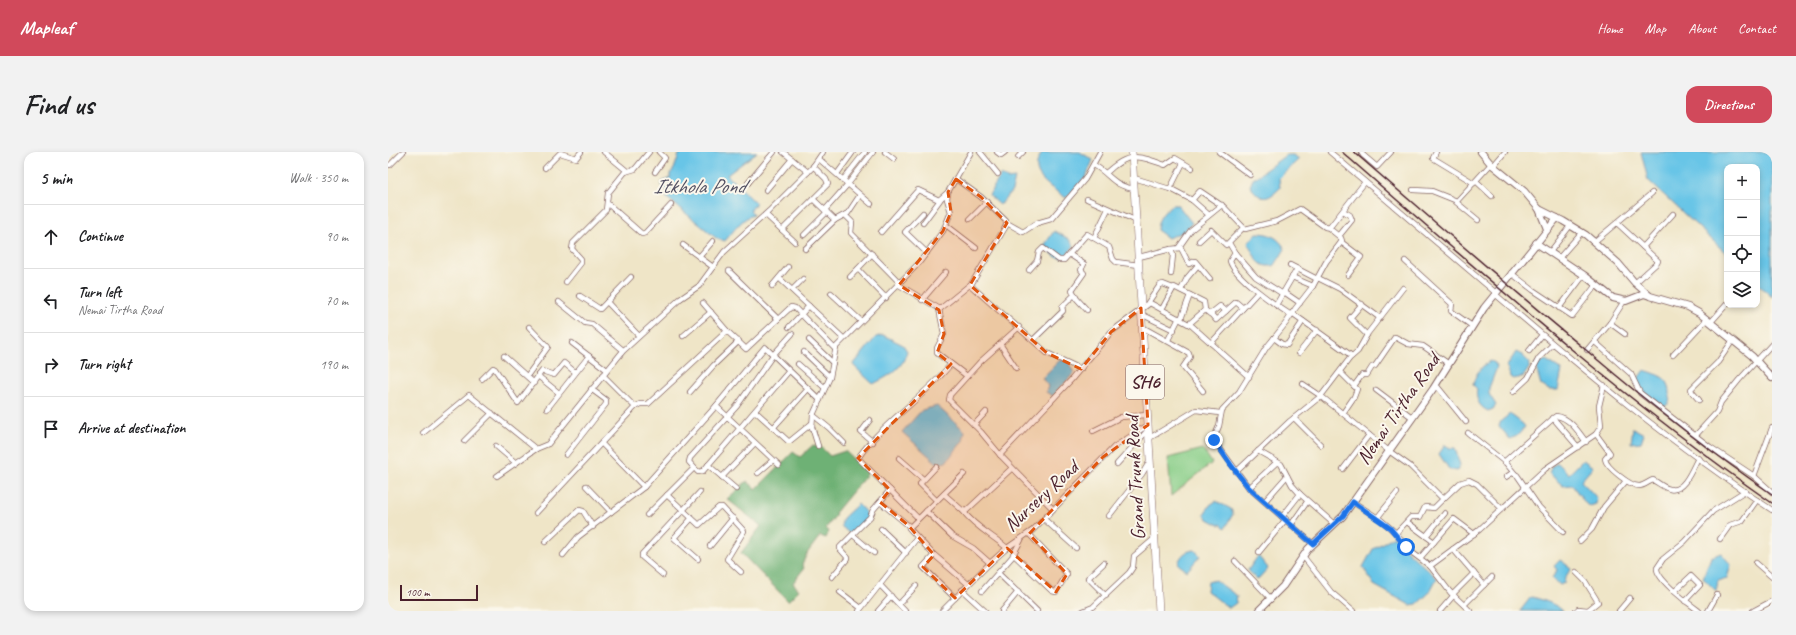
<!DOCTYPE html>
<meta charset="utf-8">
<style>
:root{--surface:#fff;--page:#f2f2f2;--text:#202124;--muted:#757577;--line:#e0e0e0;--accent:#d1495b}
body{margin:0;font-family:Caveat,sans-serif;background:var(--page);color:var(--text)}
.controls{position:absolute;right:12px;top:12px;display:grid;overflow:hidden;border-radius:8px;box-shadow:0 2px 6px #0003}
.controls button{width:36px;height:36px;display:grid;place-items:center;padding:0;border:0;border-bottom:1px solid var(--line);background:var(--surface);color:var(--text);font:20px sans-serif}
.scale{position:absolute;left:12px;bottom:10px;width:78px;box-sizing:border-box;padding-left:4px;border:2px solid #4a1f2b;border-top:0;font-size:11px;line-height:14px;white-space:nowrap;color:#4a1f2b;-webkit-text-stroke:3px #fbf7ec;paint-order:stroke}
.stop{position:absolute;width:12px;height:12px;margin:-9px;border:3px solid #1a73e8;border-radius:50%;background:#fff}
.stop.end{background:#1a73e8;border-color:#fff;box-shadow:0 1px 4px #0008}
.list{margin:0;padding:0;list-style:none}
h2{display:flex;justify-content:space-between;align-items:center;height:52px;margin:0;padding:0 16px;font-size:17px}
h2 small{font-size:13px;font-weight:400;color:var(--muted)}
.list li{display:grid;grid-template-columns:26px 1fr auto;gap:12px;align-items:center;box-sizing:border-box;height:64px;padding:0 16px;border-top:1px solid var(--line)}
.list b{display:block;font-size:15px;white-space:nowrap}
.list p{margin:0;font-size:13px;white-space:nowrap;color:var(--muted)}
.list em{font-size:13px;font-style:normal;color:var(--muted)}
.icon{flex:none;width:22px;height:22px;fill:none;stroke:currentColor;stroke-width:2;stroke-linecap:round;stroke-linejoin:round}
.map{position:relative;flex:none;width:1384px;height:459px;overflow:hidden;border-radius:12px}
header{display:flex;align-items:center;gap:24px;box-sizing:border-box;height:56px;padding:0 20px;background:var(--accent);color:#fff}
header strong{font-size:19px}
nav{display:flex;gap:22px;margin-inline-start:auto;font-size:14px}
.intro{display:flex;align-items:center;justify-content:space-between;box-sizing:border-box;height:96px;padding:0 24px}
h1{margin:0;font-size:28px}
.button{padding:10px 18px;border-radius:12px;background:var(--accent);color:#fff;font-size:14px;font-weight:700}
main{display:flex;gap:24px;padding:0 24px}
aside{flex:1;background:var(--surface);border-radius:12px;box-shadow:0 2px 6px #0003}
.map>svg:first-child{display:block}
</style>
<header>
<strong>Mapleaf</strong>
<nav><a>Home</a><a>Map</a><a>About</a><a>Contact</a></nav>
</header>
<div class="intro"><h1>Find us</h1><a class="button">Directions</a></div>
<main>
<aside>
<h2>5 min<small>Walk · 350 m</small></h2>
<ul class="list">
<li><svg class="icon" aria-label="ahead" viewBox="0 0 24 24"><path d="M12 20V5M6 11l6-6 6 6"/></svg><div><b>Continue</b></div><em>90 m</em></li>
<li><svg class="icon" aria-label="left" viewBox="0 0 24 24"><path d="M17 20v-9H6M10 6l-5 5 5 5"/></svg><div><b>Turn left</b><p>Nemai Tirtha Road</p></div><em>70 m</em></li>
<li><svg class="icon" aria-label="right" viewBox="0 0 24 24"><path d="M7 20v-9h11M14 6l5 5-5 5"/></svg><div><b>Turn right</b></div><em>190 m</em></li>
<li><svg class="icon" aria-label="arrive" viewBox="0 0 24 24"><path d="M6 21V4h12l-3 4 3 4H6"/></svg><div><b>Arrive at destination</b></div></li>
</ul>
</aside>
<div class="map">
<svg width="1384" height="459" viewBox="0 0 1384 459">
<rect width="100%" height="100%" fill="#fbf7ec"/>
<filter id="ink" filterUnits="userSpaceOnUse"><feTurbulence type="fractalNoise" baseFrequency=".025" numOctaves="2"/><feDisplacementMap in="SourceGraphic" scale="8" xChannelSelector="R" yChannelSelector="G"/><feConvolveMatrix kernelMatrix="1 2 1 2 8 2 1 2 1" color-interpolation-filters="sRGB"/></filter>
<filter id="wash" filterUnits="userSpaceOnUse"><feTurbulence type="fractalNoise" baseFrequency=".012" numOctaves="4" result="noise"/><feDisplacementMap in="SourceGraphic" scale="16" xChannelSelector="R" yChannelSelector="G"/><feGaussianBlur stdDeviation="0.9" result="paint"/><feColorMatrix in="noise" values="0 0 0 0 0 0 0 0 0 0 0 0 0 0 0 0 0 1.4 0 .05"/><feComposite in="paint" operator="in"/></filter>
<g filter="url(#wash)">
<rect width="100%" height="100%" fill="#efe5c7"/>
<!-- green -->
<polygon fill="#89ce88" stroke="#6a765a" points="815,297 824,311 783,344 780,306"/>
<!-- forest -->
<polygon fill="#6eb174" stroke="#5c6850" points="425,293 433,295 442,304 457,299 480,321 447,361 448,363 438,376 441,379 438,386 432,384 420,400 414,412 416,416 405,431 411,438 400,449 353,401 373,374 339,347 359,329 368,337 405,300 412,305"/>
<!-- water -->
<g fill="#68c5e7" stroke="#597289">
<path d="M292,0H369L339,23L368,51L362,59L365,61V63C354,66 345,80 337,89L328,86L278,45L279,39L274,34V30L282,26V22L286,17Z"/>
<path d="M655,0H692L705,8L698,25L678,46C662,34 637,22 655,0Z"/>
<polygon points="1253,0 1384,0 1384,145 1369,131 1369,15 1339,15 1339,102 1260,28"/>
<path d="M898,3H905L911,7L891,26L892,36C879,49 873,49 862,34L865,27Z"/>
<polygon points="613,23 619,27 627,26 624,39 612,53 601,43"/>
<path d="M784,53H790L804,71L796,79L780,86L769,78C770,65 775,61 784,53Z"/>
<polygon points="666,79 681,87 686,94 677,105 673,106 668,105 656,94"/>
<path d="M869,81C882,81 891,86 897,97L887,113C870,118 867,104 860,91Z"/>
<path d="M495,183L515,193L519,199C515,217 501,224 485,232L465,213L488,185Z"/>
<polygon points="1128,200 1134,203 1142,211 1141,216 1135,225 1125,227 1122,225 1119,214"/>
<polygon points="672,208 680,210 686,221 665,244 658,240 660,234 654,226"/>
<polygon points="1158,208 1174,218 1170,238 1161,238 1153,233 1147,212"/>
<path d="M1103,209L1107,211L1109,215L1101,236V242L1108,253L1105,257L1100,259C1091,255 1087,246 1089,237L1085,233C1087,222 1094,213 1103,209Z"/>
<path d="M1256,218C1276,224 1285,228 1281,251L1276,255L1255,241L1248,229Z"/>
<polygon points="549,254 577,279 575,289 558,310 550,312 514,280 534,258"/>
<polygon points="1122,262 1135,272 1137,275 1129,284 1122,287 1111,274 1113,269"/>
<polygon points="1245,276 1256,282 1253,290 1243,291"/>
<polygon points="1057,293 1062,296 1067,296 1072,313 1069,319 1061,317 1051,302"/>
<polygon points="1195,308 1205,315 1193,329 1209,346 1208,352 1202,354 1198,352 1184,333 1175,334 1161,321 1164,314 1170,311 1181,322"/>
<polygon points="828,349 843,357 845,362 837,376 833,372 831,373 820,367 816,362 822,353"/>
<polygon points="470,352 482,365 462,382 453,374 455,366"/>
<polygon points="1006,384 1021,401 1049,426 1041,441 1029,452 1022,453 986,433 975,415 985,397"/>
<path d="M807,398L812,404L799,419L790,412C793,402 798,399 807,398Z"/>
<polygon points="1333,401 1343,413 1339,426 1330,429 1328,439 1315,426 1323,405"/>
<polygon points="870,404 880,416 869,428 860,418"/>
<polygon points="1172,408 1183,416 1177,426 1176,431 1172,433 1164,426 1169,418 1166,414"/>
<polygon points="827,428 849,444 848,451 841,456 819,439 820,430"/>
<path d="M1143,445C1151,446 1170,453 1175,459H1132Z"/>
</g>
</g>
<g filter="url(#ink)">
<g fill="none" stroke-linecap="round" stroke-linejoin="round">
<defs>
<g id="street">
<polyline points="216,0 239,19"/>
<polyline points="395,0 420,20"/>
<polyline points="497,0 506,7"/>
<polyline points="592,0 610,22"/>
<polyline points="609,0 613,3 617,0"/>
<polyline points="831,0 862,23"/>
<polyline points="942,0 1108,141"/>
<polyline points="973,0 975,3 989,15 1003,0"/>
<polyline points="1048,0 1045,6 1086,31"/>
<polyline points="630,5 635,0"/>
<polyline points="431,7 483,52"/>
<polyline points="0,13 2,13 15,0"/>
<path d="M706,13C723,23 725,34 747,37"/>
<polyline points="1105,14 1117,0"/>
<polyline points="157,16 172,1 188,6 193,0"/>
<polyline points="267,20 277,6 271,0"/>
<path d="M718,21C740,0 750,3 777,13L787,6L804,16"/>
<polyline points="449,22 465,0"/>
<polyline points="746,26 785,38 804,48 812,39 836,55 857,77 889,69 912,57 937,75 942,76"/>
<polyline points="455,28 477,0"/>
<polyline points="1088,29 1104,44"/>
<polyline points="360,31 386,0"/>
<polyline points="782,37 795,11"/>
<polyline points="378,38 404,7"/>
<polyline points="1025,38 1044,39 1069,49 1103,12"/>
<polyline points="425,47 447,68"/>
<polyline points="699,47 749,69"/>
<polyline points="804,48 821,63"/>
<polyline points="1068,50 1090,68"/>
<polyline points="220,52 254,82 257,81 283,53"/>
<polyline points="437,58 460,32 485,0"/>
<polyline points="535,61 517,80 539,101"/>
<polyline points="378,63 407,90"/>
<polyline points="457,63 464,70 463,81 512,131"/>
<polyline points="582,67 599,50"/>
<polyline points="535,71 552,48"/>
<polyline points="619,71 635,80 649,71 663,67 697,27 712,0"/>
<polyline points="1229,71 1270,109 1269,111 1247,131"/>
<polyline points="558,73 588,96"/>
<polyline points="394,78 440,32 438,27 425,14"/>
<polyline points="493,80 530,38 551,48 559,41"/>
<polyline points="416,83 439,60"/>
<polyline points="951,84 964,68 962,63 955,59"/>
<polyline points="706,86 720,57"/>
<polyline points="811,89 823,78 838,93 855,76"/>
<polyline points="953,90 973,105 960,123"/>
<polyline points="1206,90 1264,41"/>
<path d="M841,91L847,101L842,109C846,125 889,154 903,163"/>
<polyline points="295,93 325,115"/>
<polyline points="791,95 803,78 834,53"/>
<polyline points="1255,95 1285,62"/>
<polyline points="417,97 447,68 460,61 472,43"/>
<polyline points="783,97 793,96 801,112 807,109 822,127"/>
<polyline points="1162,100 1182,74"/>
<polyline points="847,101 868,125 895,142"/>
<polyline points="681,102 696,112 693,118 696,121 684,138 689,147 699,158"/>
<polyline points="311,105 325,89"/>
<polyline points="751,105 783,97 785,103 783,122"/>
<polyline points="1171,106 1194,80"/>
<polyline points="1017,109 1064,152 1063,159 1084,174"/>
<polyline points="902,113 929,127"/>
<polyline points="470,117 498,146"/>
<polyline points="641,118 649,109 651,100 655,96 671,108 676,108 699,82 721,95 725,107 728,110 751,113"/>
<polyline points="341,119 390,167"/>
<polyline points="1123,121 1145,138 1184,164 1208,133"/>
<polyline points="462,125 484,102"/>
<polyline points="904,125 925,134"/>
<polyline points="391,126 455,186"/>
<polyline points="930,126 952,137 992,166"/>
<polyline points="178,130 193,111 193,107 184,97 185,91 218,58 220,41 237,20 247,17 261,0"/>
<polyline points="511,133 552,157 584,131 618,74 618,69 593,45 568,27"/>
<polyline points="582,133 659,201 693,217"/>
<polyline points="384,134 400,115"/>
<polyline points="404,138 415,127"/>
<polyline points="793,138 799,126 810,113"/>
<polyline points="896,140 912,151"/>
<polyline points="443,141 473,169"/>
<path d="M1107,142C1195,218 1286,294 1384,358"/>
<polyline points="192,144 212,157 243,125"/>
<polyline points="534,148 558,120"/>
<polyline points="171,150 197,171 204,172 235,198"/>
<polyline points="219,150 251,184"/>
<polyline points="315,151 339,179 358,197 403,155 407,156 447,197"/>
<polyline points="759,152 772,133 775,132 785,136"/>
<polyline points="974,152 962,166 979,183"/>
<polyline points="888,153 909,117"/>
<polyline points="1171,156 1196,123"/>
<polyline points="551,157 556,182 549,196 549,201 579,224"/>
<polyline points="774,157 786,135 816,150 817,158"/>
<polyline points="822,161 828,168 848,150 855,156"/>
<polyline points="904,161 964,204"/>
<polyline points="753,162 786,178"/>
<polyline points="793,167 802,143"/>
<polyline points="1323,170 1339,152"/>
<polyline points="1222,171 1237,182"/>
<polyline points="801,172 817,158 822,162 832,154 838,159"/>
<polyline points="401,175 421,154"/>
<polyline points="631,175 592,210 562,243 561,248 593,280 613,304 665,357"/>
<polyline points="754,175 801,201 802,205 795,215 815,239"/>
<polyline points="295,184 323,160"/>
<polyline points="886,186 894,192 899,193 915,169"/>
<polyline points="421,188 445,211"/>
<polyline points="645,188 675,159 674,155 686,143"/>
<polyline points="780,188 791,166"/>
<polyline points="1207,190 1243,222 1252,241 1322,295 1366,324 1384,340"/>
<polyline points="184,191 219,218"/>
<polyline points="823,191 870,140"/>
<polyline points="612,192 628,216"/>
<polyline points="1199,198 1222,171 1236,149"/>
<polyline points="1141,199 1154,183"/>
<polyline points="416,200 442,225"/>
<polyline points="911,201 929,178"/>
<polyline points="1285,203 1319,167"/>
<polyline points="116,204 146,231"/>
<polyline points="410,212 437,236"/>
<polyline points="401,219 315,319 310,320 301,310 302,306 349,254 385,203 404,182"/>
<polyline points="952,220 969,237 966,245 955,261"/>
<polyline points="215,223 247,255"/>
<polyline points="139,224 160,195 141,175"/>
<polyline points="150,224 171,241"/>
<polyline points="94,227 105,216 107,217 130,251 154,219 166,223 176,211 187,220"/>
<polyline points="915,232 933,244 1001,299 1022,314 1055,347 1072,331 1081,328 1089,332 1114,357"/>
<polyline points="1048,233 1078,270"/>
<polyline points="966,234 974,223 979,223 984,215 987,214 1007,185 1020,192 1035,194 1061,212"/>
<polyline points="988,238 1025,266"/>
<polyline points="302,240 326,213 351,189"/>
<polyline points="1125,240 1140,226 1151,206 1165,192"/>
<polyline points="1311,248 1304,240 1303,237 1330,210 1345,188"/>
<polyline points="328,254 391,313"/>
<polyline points="159,257 201,204"/>
<polyline points="367,259 400,289 402,289 423,272"/>
<polyline points="425,263 441,276 456,291"/>
<polyline points="906,266 933,293"/>
<polyline points="1165,266 1190,295"/>
<polyline points="482,268 473,280 485,290"/>
<polyline points="586,273 598,260"/>
<polyline points="385,276 420,237"/>
<polyline points="705,279 733,265 759,263"/>
<polyline points="35,281 81,243 148,297"/>
<polyline points="1080,281 1118,311 1127,322"/>
<path d="M1208,282L1222,301L1217,307C1218,315 1242,334 1251,334C1256,334 1261,329 1265,328C1271,331 1276,336 1282,337C1296,341 1305,315 1310,306"/>
<polyline points="1308,283 1329,260 1333,250 1351,228 1384,192"/>
<polyline points="760,287 808,258 832,261"/>
<polyline points="76,289 104,261"/>
<polyline points="214,292 256,335"/>
<polyline points="108,294 128,311"/>
<polyline points="430,294 424,275 425,263 442,225 448,195 531,111 555,79 563,60 559,47 560,40 583,0"/>
<polyline points="870,299 893,312 904,333 912,342 946,372"/>
<polyline points="178,303 218,252 218,248 203,237"/>
<polyline points="612,303 683,228 723,180 762,151 804,174 861,225"/>
<polyline points="511,306 535,327"/>
<path d="M1116,310L1168,264C1181,265 1191,280 1198,290"/>
<polyline points="729,312 760,278"/>
<polyline points="320,313 348,337"/>
<polyline points="548,315 532,332 549,349"/>
<polyline points="955,317 981,283"/>
<polyline points="848,320 902,269 933,244 962,206 970,199 980,181 1015,136"/>
<polyline points="370,321 385,308"/>
<polyline points="576,322 521,376 544,401 580,432"/>
<polyline points="109,324 148,297 160,292 235,199 292,147 311,134 336,100 381,59 424,16 435,0"/>
<polyline points="1366,324 1384,276"/>
<polyline points="334,325 367,291"/>
<polyline points="1118,325 1124,321 1129,323 1151,355 1175,380"/>
<polyline points="198,334 223,360"/>
<polyline points="861,336 889,310"/>
<polyline points="556,342 574,358 578,359 624,316"/>
<polyline points="279,343 311,373 331,355 334,355 356,379 339,407 353,420"/>
<polyline points="877,349 899,324"/>
<polyline points="492,350 521,374"/>
<polyline points="965,350 993,368 1008,381 1022,399 1042,414 1062,440 1082,459"/>
<polyline points="538,359 564,384 585,396 602,411"/>
<path d="M575,359C587,375 604,383 619,396"/>
<polyline points="148,361 247,255 252,252 260,252 339,179"/>
<polyline points="259,363 306,316"/>
<polyline points="721,364 754,322 762,309"/>
<polyline points="894,365 912,342"/>
<path d="M530,366L470,306C495,270 536,246 563,212"/>
<polyline points="989,366 1009,341"/>
<polyline points="303,367 286,386 310,407"/>
<polyline points="656,367 688,396"/>
<polyline points="1019,370 1046,390"/>
<polyline points="903,373 919,350"/>
<polyline points="493,377 518,401"/>
<polyline points="1008,381 1023,365 1032,365 1037,355 1046,356 1055,347"/>
<polyline points="465,383 486,401"/>
<polyline points="1038,384 1057,361"/>
<polyline points="1332,387 1342,373 1354,369 1369,348"/>
<polyline points="1192,389 1204,377 1216,355 1238,329"/>
<polyline points="157,390 191,358 195,359 205,375"/>
<polyline points="925,392 861,336 828,291 826,286 831,274 834,258 851,240 878,196 898,171 907,157 925,134 938,110 954,89 953,86 942,77 942,75 977,30"/>
<polyline points="322,394 345,366"/>
<polyline points="1065,397 1096,433"/>
<polyline points="871,400 898,367"/>
<polyline points="625,402 664,439 668,440 679,422 641,382"/>
<polyline points="175,403 190,385 256,335 328,254 377,195 432,248"/>
<polyline points="546,403 535,415 567,446"/>
<polyline points="915,404 943,440 965,459"/>
<polyline points="1032,406 1066,367 1086,382"/>
<polyline points="847,409 883,447"/>
<polyline points="716,411 700,426 718,444"/>
<polyline points="1368,411 1384,425"/>
<polyline points="1042,414 1091,378 1157,317 1208,282 1213,274 1211,254 1216,233"/>
<polyline points="1188,420 1197,429 1210,450 1200,458 1190,457 1188,459"/>
<polyline points="610,421 649,459"/>
<polyline points="275,423 254,405 254,402 312,340"/>
<polyline points="444,425 460,406 452,397 452,395 482,365 485,358 502,338"/>
<polyline points="492,433 517,459"/>
<polyline points="574,438 597,459"/>
<polyline points="594,439 624,405 633,388"/>
<polyline points="1287,439 1303,424 1312,433 1297,449"/>
<polyline points="452,440 473,456"/>
<polyline points="1065,442 1086,421"/>
<polyline points="511,452 528,434"/>
<polyline points="1076,453 1104,425"/>
<polyline points="471,459 529,386"/>
<polyline points="490,459 503,444"/>
<polyline points="554,459 602,411 619,396 645,378 726,295 760,273"/>
<polyline points="614,459 630,440"/>
<polyline points="695,459 705,455 741,421 745,415 746,404 766,387"/>
<polyline points="1052,459 1066,443"/>
<polyline points="1231,459 1242,446"/>
<path d="M1311,459C1301,452 1268,427 1269,416L1275,407L1296,390L1325,359L1357,339"/>
<polyline points="1320,459 1329,443"/>
<polyline points="1365,459 1384,449"/>
</g>
<g id="secondary">
<polyline points="1093,0 1103,12 1136,39 1151,57 1175,69 1198,83 1230,111 1247,131 1262,144 1300,155 1311,161 1364,204 1384,226"/>
<polyline points="1151,57 1159,77"/>
<polyline points="1148,91 1196,123 1225,146 1238,149 1256,142 1262,144"/>
<polyline points="870,459 895,434 920,397 955,364 1045,237 1096,156 1169,66"/>
</g>
<polyline id="primary" points="744,0 771,459"/>
</defs>
<!-- street casing -->
<use href="#street" stroke="#846462" stroke-width="6"/>
<!-- secondary casing -->
<use href="#secondary" stroke="#846462" stroke-width="8"/>
<!-- primary casing -->
<use href="#primary" stroke="#846462" stroke-width="8"/>
<!-- street -->
<use href="#street" stroke="#fff" stroke-width="4.5"/>
<!-- secondary -->
<use href="#secondary" stroke="#fff" stroke-width="6"/>
<!-- primary -->
<use href="#primary" stroke="#fff" stroke-width="7"/>
<!-- rail -->
<g stroke="#4a1f2b" stroke-width="1.5">
<path d="M954,0C1094,122 1232,245 1384,351"/>
<path d="M966,0C1043,67 1120,134 1198,198C1258,249 1319,298 1384,342"/>
</g>
</g>
</g>
<g fill="none" stroke-linecap="round" stroke-linejoin="round" filter="url(#ink)">
<!-- route -->
<polyline stroke="#1a73e8" stroke-width="5" points="826,288 843,313 861,336 925,392 955,364 965,350 1002,376 1018,395"/>
</g>
<!-- marked area -->
<path fill="#e0560e" fill-opacity="0.2" stroke="#e0560e" stroke-width="3" stroke-dasharray="8 5" stroke-linejoin="round" d="M568,27L593,45L619,71L582,133L659,201L693,217L723,180L753,156L760,273L715,305L641,382L679,422L668,440L619,396L567,446L535,415L546,403L520,373L492,350L502,338L470,306L563,212L549,201L556,182L551,158L511,133L555,79L563,60L560,40Z"/>
<g text-anchor="middle" dominant-baseline="central" stroke-width="4" stroke-linejoin="round" paint-order="stroke">
<!-- shield labels -->
<rect fill="#fbf7ec" stroke="#7f6065" stroke-width="1" x="738" y="213" width="38" height="34" rx="3"/>
<g font-size="19" font-weight="bold" fill="#4a1f2b">
<text x="757" y="230">SH6</text>
</g>
<!-- street labels -->
<g font-size="20" fill="#4a1f2b" stroke="#fbf7ec">
<text transform="translate(1010 257) rotate(-55)">Nemai Tirtha Road</text>
<text transform="translate(747 326) rotate(-93)">Grand Trunk Road</text>
<text transform="translate(653 344) rotate(-43)">Nursery Road</text>
</g>
<!-- water labels -->
<g font-size="21" font-style="italic" fill="#535163" stroke="#fbf7ec">
<text x="311" y="34">Itkhola Pond</text>
</g>
</g>
</svg>
<div class="controls">
<button>+</button>
<button>−</button>
<button><svg class="icon" aria-label="locate" viewBox="0 0 24 24"><circle cx="12" cy="12" r="6"/><path d="M12 2v4M12 18v4M2 12h4M18 12h4"/></svg></button>
<button><svg class="icon" aria-label="layers" viewBox="0 0 24 24"><path d="M12 4l9 5-9 5-9-5zM3 14l9 5 9-5"/></svg></button>
</div>
<div class="scale">100 m</div>
<div class="stop" style="left:1018px;top:395px"></div>
<div class="stop end" style="left:826px;top:288px"></div>
</div>
</main>
